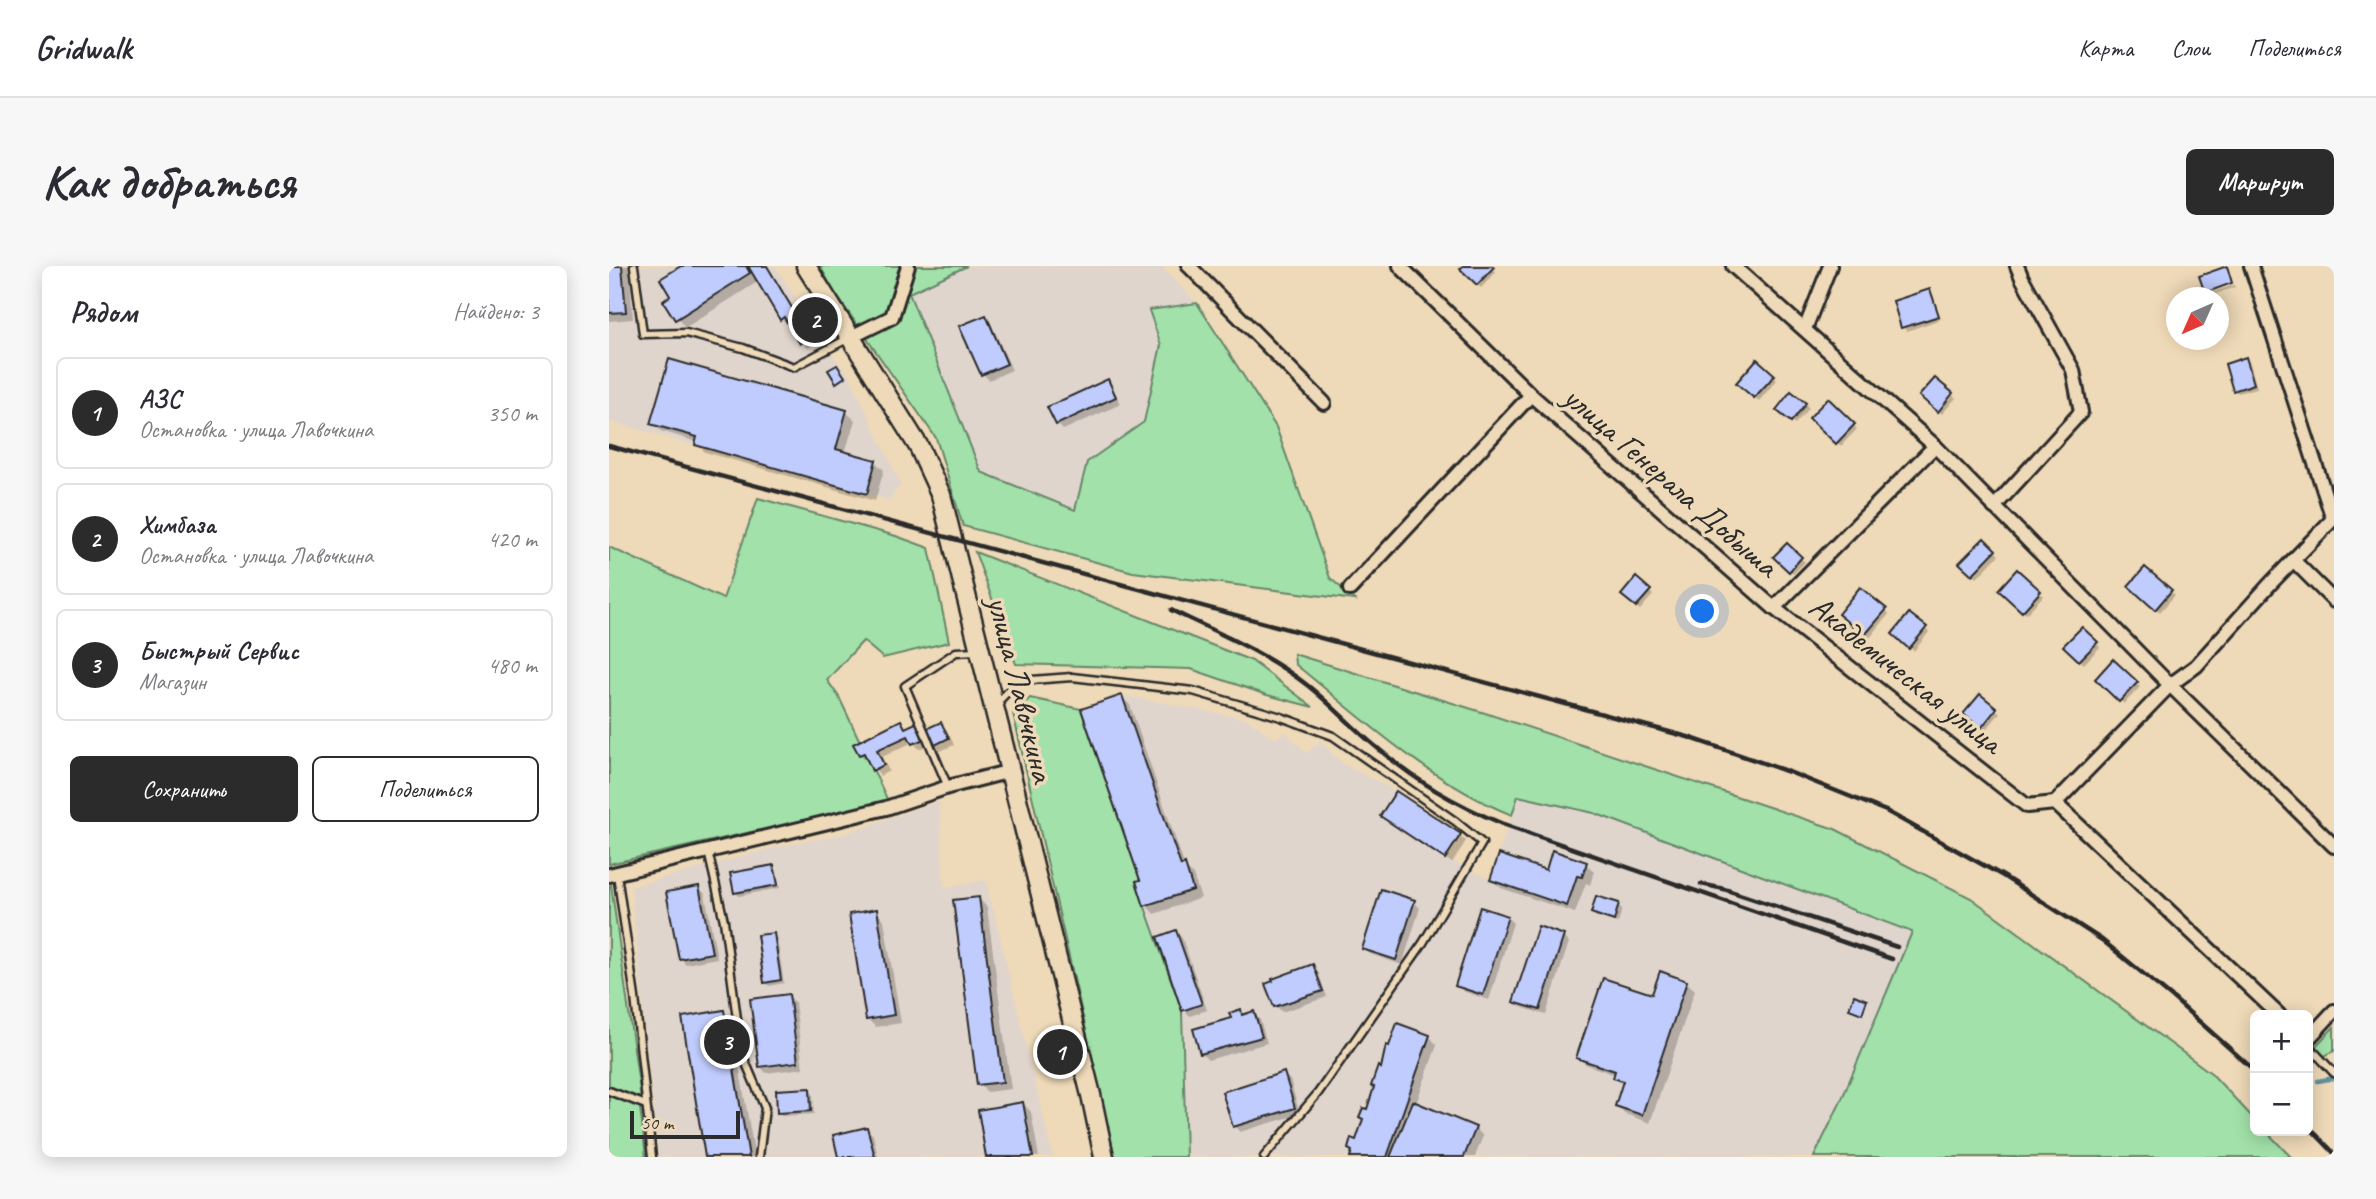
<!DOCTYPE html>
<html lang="ru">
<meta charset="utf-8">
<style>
:root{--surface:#fff;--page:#f7f7f7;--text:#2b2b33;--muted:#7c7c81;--line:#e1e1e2;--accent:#2b2b2b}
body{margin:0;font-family:Caveat,sans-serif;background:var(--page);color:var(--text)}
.controls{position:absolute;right:21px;bottom:21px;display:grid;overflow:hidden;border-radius:10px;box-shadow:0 4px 18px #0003}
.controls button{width:63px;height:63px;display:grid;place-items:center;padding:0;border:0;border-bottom:2px solid var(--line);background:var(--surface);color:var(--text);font:35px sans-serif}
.compass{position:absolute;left:1557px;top:21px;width:63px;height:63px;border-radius:50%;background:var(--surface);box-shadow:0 4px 18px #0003;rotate:225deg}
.scale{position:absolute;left:21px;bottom:18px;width:110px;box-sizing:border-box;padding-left:7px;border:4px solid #2b2b2b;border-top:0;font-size:19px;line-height:24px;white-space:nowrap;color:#2b2b2b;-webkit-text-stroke:5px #eed9b8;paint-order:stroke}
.you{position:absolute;left:1094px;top:346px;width:24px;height:24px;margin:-18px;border:5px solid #fff;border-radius:50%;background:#1a73e8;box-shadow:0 0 0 10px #1a73e833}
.badge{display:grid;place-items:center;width:46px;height:46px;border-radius:50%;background:var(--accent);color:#fff;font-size:23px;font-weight:700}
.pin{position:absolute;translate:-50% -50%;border:4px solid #fff;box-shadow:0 2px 7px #0006}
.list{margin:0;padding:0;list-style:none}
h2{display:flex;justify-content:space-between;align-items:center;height:91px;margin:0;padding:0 28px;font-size:30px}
h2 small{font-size:23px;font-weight:400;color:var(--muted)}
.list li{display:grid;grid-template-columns:46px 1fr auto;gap:21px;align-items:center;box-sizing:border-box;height:112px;margin:0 14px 14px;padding:0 14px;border:2px solid var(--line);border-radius:10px}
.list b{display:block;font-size:26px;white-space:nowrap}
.list p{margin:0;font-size:23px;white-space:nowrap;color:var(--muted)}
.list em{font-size:23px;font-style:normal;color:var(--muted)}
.actions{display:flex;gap:14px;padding:21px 28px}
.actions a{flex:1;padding:16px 0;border:2px solid var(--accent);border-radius:10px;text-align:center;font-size:24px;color:var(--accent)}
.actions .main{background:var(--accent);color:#fff}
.map{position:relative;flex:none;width:1725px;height:891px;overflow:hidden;border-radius:10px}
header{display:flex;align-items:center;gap:42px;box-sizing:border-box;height:98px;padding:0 35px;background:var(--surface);border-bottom:2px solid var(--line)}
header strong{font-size:33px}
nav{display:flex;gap:38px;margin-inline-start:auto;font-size:24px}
.intro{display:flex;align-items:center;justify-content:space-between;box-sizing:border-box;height:168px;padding:0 42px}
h1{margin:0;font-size:49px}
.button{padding:18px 32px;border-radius:10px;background:var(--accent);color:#fff;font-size:24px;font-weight:700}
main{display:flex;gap:42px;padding:0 42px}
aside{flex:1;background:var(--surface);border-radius:10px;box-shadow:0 4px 18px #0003}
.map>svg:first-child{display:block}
</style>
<header>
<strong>Gridwalk</strong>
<nav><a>Карта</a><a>Слои</a><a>Поделиться</a></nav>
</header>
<div class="intro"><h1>Как добраться</h1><a class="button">Маршрут</a></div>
<main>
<aside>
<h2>Рядом<small>Найдено: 3</small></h2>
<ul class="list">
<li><span class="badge">1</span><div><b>АЗС</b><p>Остановка · улица Лавочкина</p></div><em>350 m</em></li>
<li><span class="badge">2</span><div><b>Химбаза</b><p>Остановка · улица Лавочкина</p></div><em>420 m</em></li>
<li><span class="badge">3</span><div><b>Быстрый Сервис</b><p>Магазин</p></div><em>480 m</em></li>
</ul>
<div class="actions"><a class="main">Сохранить</a><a>Поделиться</a></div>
</aside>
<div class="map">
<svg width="1725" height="891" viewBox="0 0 1725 891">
<rect width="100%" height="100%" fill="#eed9b8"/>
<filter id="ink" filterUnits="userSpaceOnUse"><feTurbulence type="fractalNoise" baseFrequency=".0143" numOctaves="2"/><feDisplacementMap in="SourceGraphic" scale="14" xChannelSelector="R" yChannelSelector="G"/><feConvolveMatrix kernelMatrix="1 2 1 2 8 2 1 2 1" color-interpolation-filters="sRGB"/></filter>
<g filter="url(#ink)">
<!-- built -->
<g fill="#e0d5cd">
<polygon points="0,0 166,0 218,82 240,109 292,219 279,234 0,155"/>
<polygon points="358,0 552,0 588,37 540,44 552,79 535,156 478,196 466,245 372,207 300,26"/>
<polygon points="513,429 638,453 666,473 676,466 698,487 711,475 734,498 787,525 852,568 837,593 881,613 909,530 985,547 1304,666 1232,835 1205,891 577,891 573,745 527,615 530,614 472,443"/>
<polygon points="330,535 335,622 377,614 444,891 49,891 22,621 167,581 235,568"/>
</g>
<!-- green -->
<g fill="#a2e1a9" stroke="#66866a" stroke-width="2">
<polygon points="211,0 358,0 300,27 372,206 466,244 478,196 535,156 552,79 540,44 588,37 667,161 721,312 746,334 524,306 354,260 327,172 226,27"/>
<polygon points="149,232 287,270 320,282 340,376 274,392 254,375 218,414 230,431 279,535 0,598 0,281 114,333"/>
<polygon points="366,286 643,395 704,441 658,429 582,403 407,398"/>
<path d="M685,388L876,447L1226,563L1362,632L1602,807L1646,854V865H1657L1682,891H1205L1232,835L1303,666L985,547L909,530L903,549C822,517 753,452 686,398Z"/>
<polygon points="421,432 472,443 531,614 527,616 573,745 577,891 506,891 404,447"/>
<polygon points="2,619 32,833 0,820 0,620"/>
<polygon points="1725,761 1725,785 1699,799 1699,788"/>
<polygon points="0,830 31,841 37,891 0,891"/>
</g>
<!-- shadow -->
<g fill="#0003">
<polygon points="0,0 20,0 24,53 0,55"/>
<polygon points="75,0 158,0 205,78 199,82 193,76 181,57 178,58 172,52 150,15 76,62 56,35 64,31"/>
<polygon points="856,0 881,0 887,6 872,22 853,3"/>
<polygon points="1625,19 1626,21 1601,30 1599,28"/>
<polygon points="1321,25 1324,29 1332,53 1298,65 1294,61"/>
<polygon points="376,51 382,57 403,104 380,114 374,108 352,61"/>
<polygon points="1637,93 1641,97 1648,122 1629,127 1626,124"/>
<polygon points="1148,96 1168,114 1150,135 1130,117"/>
<polygon points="1326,114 1347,132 1333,148 1316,134"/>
<polygon points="498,115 504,121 512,138 454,164 448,158"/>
<polygon points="1219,135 1248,163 1232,180 1202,152"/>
<polygon points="1196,138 1200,142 1186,158 1173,147"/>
<polygon points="237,146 246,154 236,187 266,196 275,204 266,235 96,186 88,178 88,176 52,165 43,157"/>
<polygon points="1375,274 1390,289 1368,312 1353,297"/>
<polygon points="1178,279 1196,296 1184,308 1167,291"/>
<polygon points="1536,303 1566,329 1551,346 1525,324"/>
<polygon points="1408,306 1434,330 1417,348 1391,324"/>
<polygon points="1027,314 1044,329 1031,344 1014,328"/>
<polygon points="1277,344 1280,348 1260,373 1235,352"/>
<polygon points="1300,349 1320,366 1305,385 1285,368"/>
<polygon points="1473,363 1491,381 1475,398 1457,380"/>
<polygon points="1504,396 1531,421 1515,438 1488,413"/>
<polygon points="1371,430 1391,447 1376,465 1360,452"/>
<polygon points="512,431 521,439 576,601 584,609 592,632 545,648 537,639 533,615"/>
<polygon points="291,456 298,463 313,456 319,464 332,458 338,464 345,479 331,485 324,477 310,483 304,476 273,491 280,505 271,510 260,493 257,495 251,488 247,479"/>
<polygon points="787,527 857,575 843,597 773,550"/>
<polygon points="977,598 985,606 981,619 977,617 966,647 892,622 883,613"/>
<polygon points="164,601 168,605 171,622 130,630 127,626"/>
<polygon points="90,622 96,628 108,692 77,698 71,692"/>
<polygon points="370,633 378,641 402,823 378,826 370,818"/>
<polygon points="805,636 811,642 793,699 761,688 755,682"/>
<polygon points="1009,639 1013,643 1009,657 987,651 984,647"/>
<polygon points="267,645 275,654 292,757 267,761 258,753"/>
<polygon points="898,651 904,657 880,734 854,725 848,719"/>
<polygon points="567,666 573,672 598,744 581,750 575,744"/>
<polygon points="164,669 168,673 175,717 160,720 156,716"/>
<polygon points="954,670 960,676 937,749 912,741 906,735"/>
<polygon points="703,700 709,706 718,731 673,746 667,740"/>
<polygon points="1077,716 1086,724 1041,857 1016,848 1008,840 1015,820 1006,812 1007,809 978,799 969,791 1044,730"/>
<polygon points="180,730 186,736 194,802 157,807 151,800"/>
<polygon points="631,745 636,750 645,747 651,754 658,777 599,794 593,788"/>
<polygon points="114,746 122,754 146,891 98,891"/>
<polygon points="820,770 828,779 807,838 866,862 874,870 866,891 743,891 767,823 764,820 773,804"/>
<polygon points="675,808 681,814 691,848 631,866 625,860"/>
<polygon points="200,824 204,828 205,848 173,850 170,846"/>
<polygon points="414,837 422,846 430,891 379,891"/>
<polygon points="258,863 264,869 269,891 231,891"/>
</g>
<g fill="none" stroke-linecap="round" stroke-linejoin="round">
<!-- stream -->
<polyline stroke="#62909b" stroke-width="4.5" points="1709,815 1725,812"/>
</g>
<!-- building -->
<g fill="#c0ccfd" stroke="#2b2b2b" stroke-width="2">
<polygon points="0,0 13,0 17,46 0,47"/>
<polygon points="72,0 137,0 141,7 66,54 54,35 61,30 51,13"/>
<polygon points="139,0 158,0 201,72 191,78 175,51 171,54"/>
<polygon points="854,0 884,0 885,1 868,19 851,3"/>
<polygon points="1618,0 1623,17 1596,27 1590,10"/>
<polygon points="1321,23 1330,50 1292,62 1284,35"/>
<polygon points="377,49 398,98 372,109 350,60"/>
<polygon points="1637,91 1645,118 1624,125 1616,98"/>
<polygon points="60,93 238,144 227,183 267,194 258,228 86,179 88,171 41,158"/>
<polygon points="1148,93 1166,109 1145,132 1127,117"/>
<polygon points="228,99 236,111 227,117 219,104"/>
<polygon points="1326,112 1344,127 1329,146 1310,130"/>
<polygon points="499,113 507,131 447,159 438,141"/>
<polygon points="1182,125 1197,137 1182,156 1167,144"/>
<polygon points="1219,132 1246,158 1227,178 1200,152"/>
<polygon points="1375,272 1387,284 1363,309 1350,297"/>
<polygon points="1178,277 1193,291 1180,306 1164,291"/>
<polygon points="1536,301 1563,324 1546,344 1519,320"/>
<polygon points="1408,303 1432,325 1413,346 1389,324"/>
<polygon points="1027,311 1042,324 1027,341 1012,329"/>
<polygon points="1251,321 1278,343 1255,370 1229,348"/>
<polygon points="1300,347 1318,361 1300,383 1283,368"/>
<polygon points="1473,361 1489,376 1470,395 1454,380"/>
<polygon points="1504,393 1529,416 1510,436 1486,413"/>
<polygon points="1371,428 1388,442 1372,462 1354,448"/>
<polygon points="513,429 572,600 576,598 584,624 535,640 527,615 531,614 472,443"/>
<polygon points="292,454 296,462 313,454 317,463 332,456 340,472 324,480 320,471 303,478 299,470 268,484 275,499 263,505 255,487 250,489 244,478"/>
<polygon points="787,525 852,568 836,593 771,550"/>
<polygon points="943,584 978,596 973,611 968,610 958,640 881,614 890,588 937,604"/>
<polygon points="165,599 169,619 125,627 121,607"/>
<polygon points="90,620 103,687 70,693 57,626"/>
<polygon points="772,623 806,634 787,694 753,683"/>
<polygon points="987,630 1010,637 1005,655 982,647"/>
<polygon points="370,631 394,816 368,819 344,634"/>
<polygon points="871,641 899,650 874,729 846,720"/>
<polygon points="268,643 285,749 257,754 240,648"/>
<polygon points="929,660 955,669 931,744 904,736"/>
<polygon points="567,664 593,738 573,745 548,671"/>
<polygon points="165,667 172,714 155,717 148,669"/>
<polygon points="704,698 714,725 665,741 656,718 664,715 663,713"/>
<polygon points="1051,705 1078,715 1033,849 1006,840 1014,815 1004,812 1006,805 967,792 994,712 1043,728"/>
<polygon points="180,728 189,796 150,801 141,733"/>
<polygon points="1245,729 1258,734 1253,748 1240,743"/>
<polygon points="632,743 633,749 645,745 653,771 591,788 584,763 622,752 620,747"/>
<polygon points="115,744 140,891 96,891 73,751"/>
<polygon points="788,757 821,769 778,891 741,891 743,885 739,883 742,872 747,874 754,853 750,851 754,842 758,843 765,821 762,820 769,800 772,802 777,779 780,780"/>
<polygon points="675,806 686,842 624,861 613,826"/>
<polygon points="201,822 202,845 168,847 167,824"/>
<polygon points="804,835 867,861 855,891 781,891"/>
<polygon points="414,836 424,891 377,891 369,844"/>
<polygon points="258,861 266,891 229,891 224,869"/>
</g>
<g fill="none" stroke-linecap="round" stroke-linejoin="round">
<defs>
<g id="service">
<polyline points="25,0 34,68 77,67 134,82 185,101 240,72"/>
<polyline points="387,438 409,415 463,411 584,425 672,451 724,470 846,555 873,577 814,677 709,827 655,891"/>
<polyline points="339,521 296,420 347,386 367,385"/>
<polyline points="99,585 115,655 130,768 136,795 156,842 150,891"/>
<polyline points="8,608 26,731 43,891"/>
<polyline points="1699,779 1725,807"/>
<polyline points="0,825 37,839"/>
</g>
<g id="minor">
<polyline points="580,0 715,137"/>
<polyline points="791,0 922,129 1165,342"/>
<polyline points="1124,0 1326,180"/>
<polyline points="1642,0 1724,253"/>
<polyline points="1196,63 1221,0"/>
<polyline points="242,71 283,51 299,0"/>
<polyline points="1385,241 1472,146 1464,104 1413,12 1408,0"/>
<polyline points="1684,294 1725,335"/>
<polyline points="741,323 922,129"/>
<polyline points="1446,537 1418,540 1165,342 1326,180 1561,419 1725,580"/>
<polyline points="0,609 277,542 339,521 402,505"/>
<polyline points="1670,749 1446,537 1561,419 1587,400 1662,317 1725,252"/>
<polyline points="1699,773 1725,745"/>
</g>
<polyline id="secondary" points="197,0 310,181 332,229 482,829 495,891"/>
</defs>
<!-- service casing -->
<use href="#service" stroke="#2b2b2b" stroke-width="11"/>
<!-- minor casing -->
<use href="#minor" stroke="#2b2b2b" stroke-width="18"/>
<!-- secondary casing -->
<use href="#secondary" stroke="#2b2b2b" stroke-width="23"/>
<!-- service -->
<use href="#service" stroke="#eed9b8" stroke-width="6"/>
<!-- minor -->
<use href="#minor" stroke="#eed9b8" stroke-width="12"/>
<!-- secondary -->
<use href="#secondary" stroke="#eed9b8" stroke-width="18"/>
<!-- rail -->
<g stroke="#2b2b2b" stroke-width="4.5">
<polyline points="0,180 1079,471 1180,506 1277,545 1394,610 1493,674 1564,732 1646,805"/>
<path d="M562,344C609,367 657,387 698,419C722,438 743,461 766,480C808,516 844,537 894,558L1283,693"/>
<polyline points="1092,618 1115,623 1288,681"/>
<polyline points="1699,860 1725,887"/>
</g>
</g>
</g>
<g text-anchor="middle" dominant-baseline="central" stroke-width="7" stroke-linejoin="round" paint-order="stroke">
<!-- street labels -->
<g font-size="33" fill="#2b2b2b" stroke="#eed9b8">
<text transform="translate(1062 215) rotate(41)">улица Генерала Добыша</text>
<text transform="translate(1297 408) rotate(38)">Академическая улица</text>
<text transform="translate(412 423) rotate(76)">улица Лавочкина</text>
</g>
</g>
</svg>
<div class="controls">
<button>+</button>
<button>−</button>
</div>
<svg class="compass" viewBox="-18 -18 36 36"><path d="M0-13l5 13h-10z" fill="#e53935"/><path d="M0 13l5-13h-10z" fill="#7c7c81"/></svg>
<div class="scale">50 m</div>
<div class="you"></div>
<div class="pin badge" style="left:451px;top:786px">1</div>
<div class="pin badge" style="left:206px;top:54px">2</div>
<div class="pin badge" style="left:118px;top:776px">3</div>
</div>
</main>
